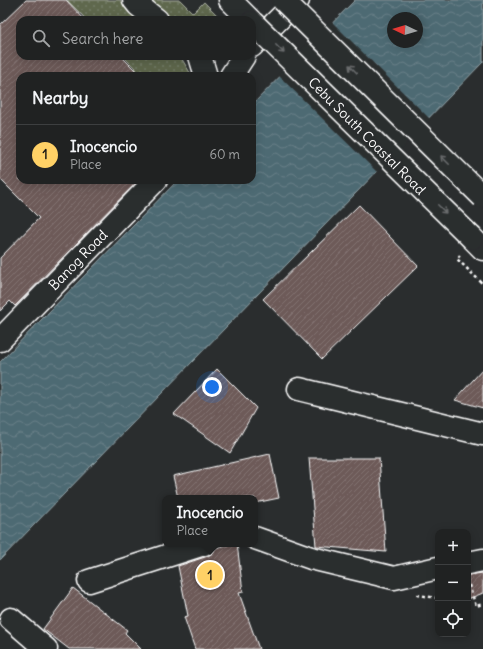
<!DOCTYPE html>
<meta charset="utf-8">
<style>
:root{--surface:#202222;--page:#282a2a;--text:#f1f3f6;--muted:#a2a4a5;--line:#3d3f40;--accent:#ffd166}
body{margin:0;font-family:Delius,sans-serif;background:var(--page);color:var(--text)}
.controls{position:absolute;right:12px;bottom:12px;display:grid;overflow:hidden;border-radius:8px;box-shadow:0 2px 10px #0003}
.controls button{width:36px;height:36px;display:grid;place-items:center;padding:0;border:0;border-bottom:1px solid var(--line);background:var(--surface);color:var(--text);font:20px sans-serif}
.compass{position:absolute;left:387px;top:12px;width:36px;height:36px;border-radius:50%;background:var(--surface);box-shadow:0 2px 10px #0003;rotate:274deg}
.you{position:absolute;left:212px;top:387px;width:14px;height:14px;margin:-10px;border:3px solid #fff;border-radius:50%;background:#1a73e8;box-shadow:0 0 0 6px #1a73e833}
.badge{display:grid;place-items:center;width:26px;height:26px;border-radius:50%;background:var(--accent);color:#111;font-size:13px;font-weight:700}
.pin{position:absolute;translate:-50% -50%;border:2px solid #fff;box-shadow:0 1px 4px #0006}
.popup{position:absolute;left:162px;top:495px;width:96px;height:52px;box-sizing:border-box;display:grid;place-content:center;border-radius:8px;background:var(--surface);filter:drop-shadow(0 1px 3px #0005);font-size:13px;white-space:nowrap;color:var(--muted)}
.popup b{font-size:15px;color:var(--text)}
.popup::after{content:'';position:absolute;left:50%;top:100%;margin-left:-8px;border:8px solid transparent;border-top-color:var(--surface)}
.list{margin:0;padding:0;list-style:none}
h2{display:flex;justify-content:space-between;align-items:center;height:52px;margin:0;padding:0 16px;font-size:17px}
h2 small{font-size:13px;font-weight:400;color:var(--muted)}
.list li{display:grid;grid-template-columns:26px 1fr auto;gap:12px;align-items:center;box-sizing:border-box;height:60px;padding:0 16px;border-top:1px solid var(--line)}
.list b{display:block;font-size:15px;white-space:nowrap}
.list p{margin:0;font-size:13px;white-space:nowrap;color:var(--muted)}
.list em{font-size:13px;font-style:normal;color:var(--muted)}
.icon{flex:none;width:22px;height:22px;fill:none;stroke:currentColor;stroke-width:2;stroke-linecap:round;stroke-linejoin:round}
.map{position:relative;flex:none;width:483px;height:649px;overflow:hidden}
.search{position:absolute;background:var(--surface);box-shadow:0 2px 10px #0003;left:16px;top:16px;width:240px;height:44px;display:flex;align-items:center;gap:10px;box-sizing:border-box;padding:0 14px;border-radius:12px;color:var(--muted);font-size:15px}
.panel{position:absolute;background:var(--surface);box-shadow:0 2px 10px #0003;left:16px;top:72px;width:240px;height:112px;border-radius:12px}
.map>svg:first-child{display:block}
</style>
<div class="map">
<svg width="483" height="649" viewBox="0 0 483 649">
<defs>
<pattern id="grass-dots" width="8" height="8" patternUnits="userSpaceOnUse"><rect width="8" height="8" fill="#5e674e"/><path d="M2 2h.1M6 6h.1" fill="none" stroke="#767e69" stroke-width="1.8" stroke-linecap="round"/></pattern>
<pattern id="water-waves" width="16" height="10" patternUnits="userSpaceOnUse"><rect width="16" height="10" fill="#4e6a73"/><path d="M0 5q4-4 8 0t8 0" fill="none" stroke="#698088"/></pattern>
<pattern id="building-hatch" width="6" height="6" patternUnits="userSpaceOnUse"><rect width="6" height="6" fill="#6d5a59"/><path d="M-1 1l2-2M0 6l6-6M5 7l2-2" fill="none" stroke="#837372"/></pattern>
</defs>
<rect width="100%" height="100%" fill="#2a2d2e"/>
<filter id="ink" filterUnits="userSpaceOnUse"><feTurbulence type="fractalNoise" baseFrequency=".025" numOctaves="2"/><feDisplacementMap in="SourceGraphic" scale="8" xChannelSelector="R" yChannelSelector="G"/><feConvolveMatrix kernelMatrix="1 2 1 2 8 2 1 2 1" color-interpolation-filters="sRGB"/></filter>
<g filter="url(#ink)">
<!-- grass -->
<g fill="url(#grass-dots)" stroke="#aeb3a6">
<polygon points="67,0 120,0 137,20 87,20"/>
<path d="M152,0H180L193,13L204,2L222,20C194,20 169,27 152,0Z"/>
<polygon points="123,56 180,56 192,76 143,76"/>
</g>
<!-- water -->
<path fill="url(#water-waves)" stroke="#95a6ab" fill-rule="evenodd" d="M355,0H483V62L0,560V362L178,180H252V105ZM393,18H417V42H393Z"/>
<!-- pier -->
<polygon fill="#2a2d2e" points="331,21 430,119 378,173 278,75"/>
<!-- building -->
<g fill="url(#building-hatch)" stroke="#fff">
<polygon points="26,0 66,0 85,20 20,20 20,56 121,56 141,76 20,76 20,180 139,180 15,306 10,301 0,311 0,258 39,218 0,179 0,25"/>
<polygon points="359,205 418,266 322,359 263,299"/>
<polygon points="217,369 256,408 230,453 174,414"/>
<polygon points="483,369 483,408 455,400"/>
<polygon points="270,454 279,498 255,503 255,498 178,498 173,476"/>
<polygon points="309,458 379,458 386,552 316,546"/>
<polygon points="231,544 237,544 243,592 239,593 259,649 195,649 184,617 188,616 178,566 208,556 213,553 216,548"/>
<polygon points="483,573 483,593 468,599 468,575"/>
<polygon points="73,588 127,630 125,633 141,649 69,649 43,629"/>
</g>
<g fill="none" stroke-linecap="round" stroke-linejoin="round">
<defs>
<g id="minor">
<polyline points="134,0 138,5 157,20"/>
<polyline points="252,46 298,0"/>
<polyline points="200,56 206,76"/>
<polyline points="231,76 244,56"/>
<polyline points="0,340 156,180"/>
<polyline points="299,389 483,434"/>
<polyline points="255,538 311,558 394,578 438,568"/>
<polyline points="468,563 483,560"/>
<polyline points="89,581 204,544"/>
<polyline points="11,619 46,649"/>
</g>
<g id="highway">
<polyline points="230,0 250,20"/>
<polyline points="472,238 483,249"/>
</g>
</defs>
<!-- minor casing -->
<use href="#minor" stroke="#fff" stroke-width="25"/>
<!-- highway casing -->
<use href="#highway" stroke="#fff" stroke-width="25"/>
<!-- path -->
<g stroke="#fff" stroke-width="2.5" stroke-dasharray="3 3" stroke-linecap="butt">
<polyline points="460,255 457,259 483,284"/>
<polyline points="469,585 476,606 483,604"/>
<polyline points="417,595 438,598"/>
</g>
<!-- minor -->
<use href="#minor" stroke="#2a2d2e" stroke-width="22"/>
<!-- highway -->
<use href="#highway" stroke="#2a2d2e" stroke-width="22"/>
<defs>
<g id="highway-bridge">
<polyline points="283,0 483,197"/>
<polyline points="252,22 472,238"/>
</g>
</defs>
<!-- highway-bridge casing -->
<use href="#highway-bridge" stroke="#fff" stroke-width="25" stroke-linecap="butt"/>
<!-- highway-bridge -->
<use href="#highway-bridge" stroke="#2a2d2e" stroke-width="22"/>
</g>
<!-- one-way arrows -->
<defs><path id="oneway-shaft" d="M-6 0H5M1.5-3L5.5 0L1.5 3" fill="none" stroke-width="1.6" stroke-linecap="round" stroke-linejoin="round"/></defs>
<g stroke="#6a6c6d">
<use href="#oneway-shaft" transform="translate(280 49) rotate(45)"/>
<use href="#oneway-shaft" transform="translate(353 69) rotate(-135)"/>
<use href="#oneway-shaft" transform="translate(445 160) rotate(-135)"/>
<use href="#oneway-shaft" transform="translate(442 209) rotate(45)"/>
</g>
</g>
<g text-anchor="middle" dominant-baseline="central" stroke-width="4" stroke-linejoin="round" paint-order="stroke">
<!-- street labels -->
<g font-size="14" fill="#fff" stroke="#2a2d2e">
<text transform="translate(367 136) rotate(45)">Cebu South Coastal Road</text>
<text transform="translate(78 260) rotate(-46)">Banog Road</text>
</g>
</g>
</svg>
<div class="controls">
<button>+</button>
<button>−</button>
<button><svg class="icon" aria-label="locate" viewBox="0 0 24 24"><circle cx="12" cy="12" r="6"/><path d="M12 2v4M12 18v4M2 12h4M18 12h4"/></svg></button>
</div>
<svg class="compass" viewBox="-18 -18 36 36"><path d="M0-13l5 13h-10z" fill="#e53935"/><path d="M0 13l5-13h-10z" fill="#a2a4a5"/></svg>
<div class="you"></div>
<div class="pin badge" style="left:210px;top:575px">1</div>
<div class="popup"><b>Inocencio</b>Place</div>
<div class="search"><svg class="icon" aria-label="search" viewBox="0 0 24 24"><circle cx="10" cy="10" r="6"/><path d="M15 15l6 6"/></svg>Search here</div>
<section class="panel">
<h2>Nearby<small></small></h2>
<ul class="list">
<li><span class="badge">1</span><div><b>Inocencio</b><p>Place</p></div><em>60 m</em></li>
</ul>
</section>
</div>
